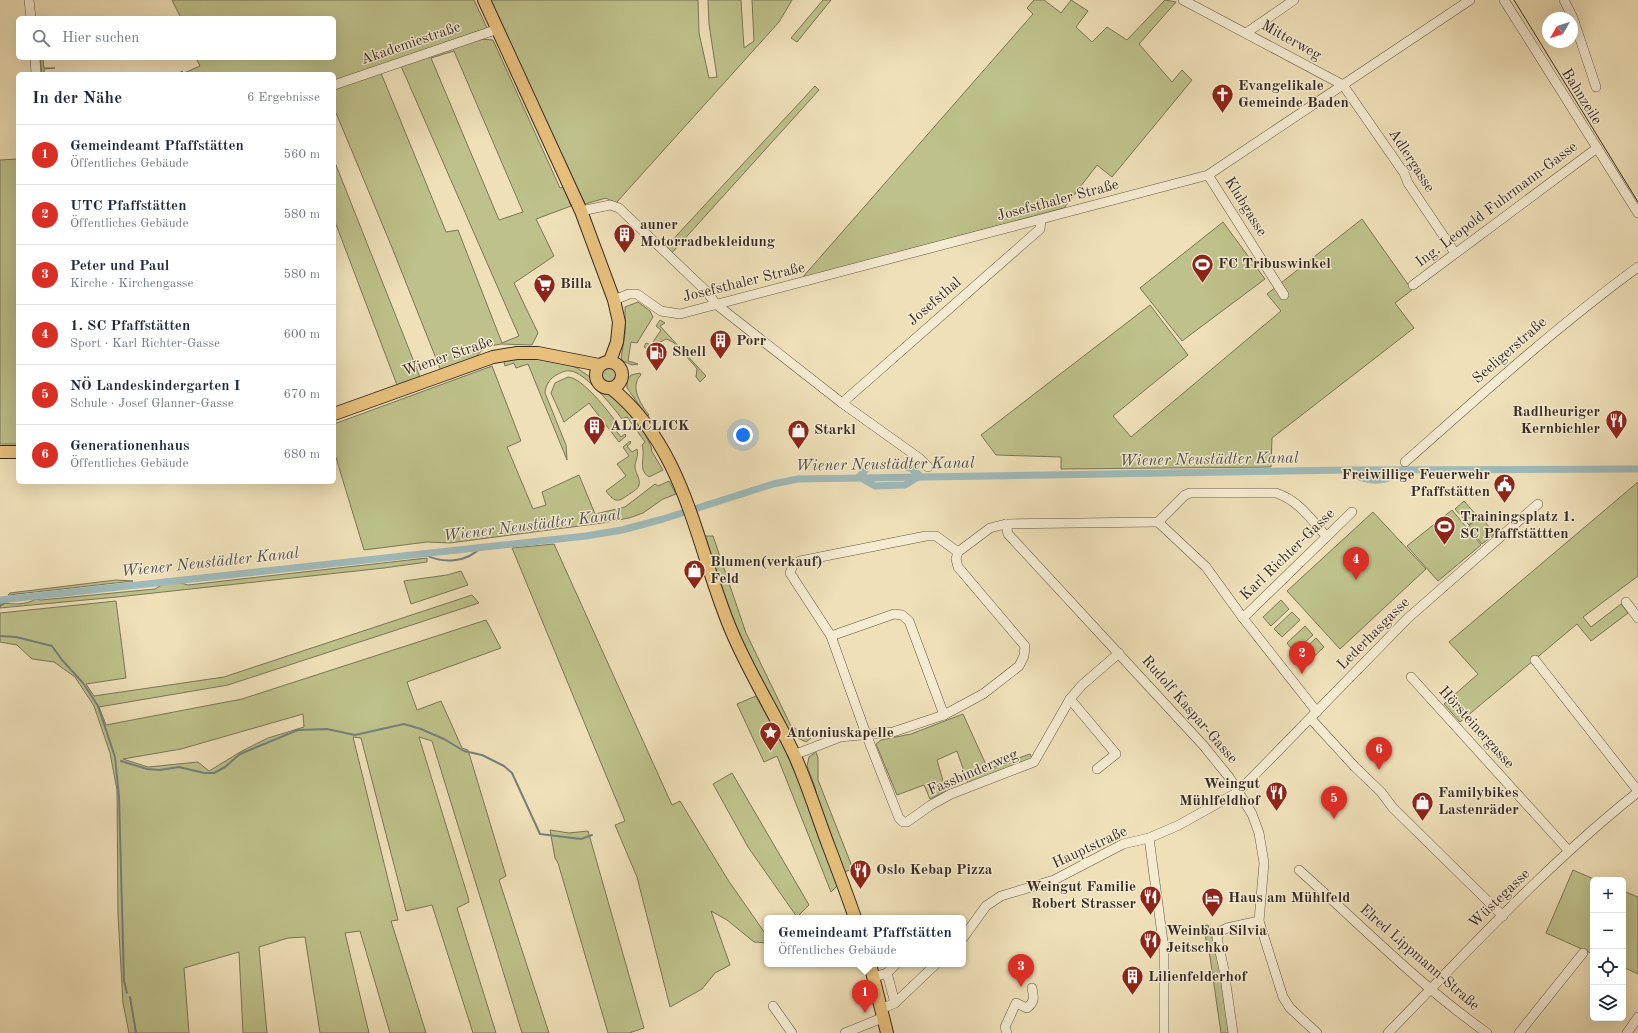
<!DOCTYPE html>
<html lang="de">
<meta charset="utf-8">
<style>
:root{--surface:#fff;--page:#f6f6f7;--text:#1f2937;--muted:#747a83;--line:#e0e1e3;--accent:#d93025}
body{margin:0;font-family:"Old Standard TT",serif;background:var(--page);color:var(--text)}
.controls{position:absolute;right:12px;bottom:12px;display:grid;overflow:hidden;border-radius:6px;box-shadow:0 4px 16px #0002}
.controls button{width:36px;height:36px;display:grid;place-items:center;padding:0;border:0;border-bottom:1px solid var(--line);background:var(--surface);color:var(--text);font:20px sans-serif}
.compass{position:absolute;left:1542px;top:12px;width:36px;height:36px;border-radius:50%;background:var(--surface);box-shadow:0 4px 16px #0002;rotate:231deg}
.you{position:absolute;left:743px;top:435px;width:14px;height:14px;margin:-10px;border:3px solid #fff;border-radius:50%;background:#1a73e8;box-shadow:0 0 0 6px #1a73e833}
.badge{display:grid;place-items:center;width:26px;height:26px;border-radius:50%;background:var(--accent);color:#fff;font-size:13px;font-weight:700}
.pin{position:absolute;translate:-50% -33px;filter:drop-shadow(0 1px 2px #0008)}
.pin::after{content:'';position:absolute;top:21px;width:14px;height:12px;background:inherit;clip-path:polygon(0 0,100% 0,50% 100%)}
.popup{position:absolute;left:764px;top:915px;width:202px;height:52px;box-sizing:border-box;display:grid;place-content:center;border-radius:6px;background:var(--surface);filter:drop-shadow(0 1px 3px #0005);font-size:13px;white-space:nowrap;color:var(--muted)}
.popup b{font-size:15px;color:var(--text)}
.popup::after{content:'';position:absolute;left:50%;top:100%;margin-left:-8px;border:8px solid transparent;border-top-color:var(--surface)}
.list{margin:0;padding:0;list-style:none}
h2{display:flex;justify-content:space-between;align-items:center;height:52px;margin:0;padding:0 16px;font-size:17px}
h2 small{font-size:13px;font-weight:400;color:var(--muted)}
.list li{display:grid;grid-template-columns:26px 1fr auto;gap:12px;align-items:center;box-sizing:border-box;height:60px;padding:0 16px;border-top:1px solid var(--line)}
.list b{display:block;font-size:15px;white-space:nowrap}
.list p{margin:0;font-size:13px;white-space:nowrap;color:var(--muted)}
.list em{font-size:13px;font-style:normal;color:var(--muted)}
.icon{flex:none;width:22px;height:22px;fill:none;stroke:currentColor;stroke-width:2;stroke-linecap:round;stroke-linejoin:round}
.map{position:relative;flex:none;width:1638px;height:1033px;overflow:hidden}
.search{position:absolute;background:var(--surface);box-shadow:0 4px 16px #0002;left:16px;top:16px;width:320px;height:44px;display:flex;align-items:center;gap:10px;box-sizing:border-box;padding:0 14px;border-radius:6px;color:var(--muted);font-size:15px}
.panel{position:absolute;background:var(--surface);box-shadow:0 4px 16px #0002;left:16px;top:72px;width:320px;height:412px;border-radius:6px}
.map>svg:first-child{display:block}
</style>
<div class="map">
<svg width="1638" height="1033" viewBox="0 0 1638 1033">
<rect width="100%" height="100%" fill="#efe0b8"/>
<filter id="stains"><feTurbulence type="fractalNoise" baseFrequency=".005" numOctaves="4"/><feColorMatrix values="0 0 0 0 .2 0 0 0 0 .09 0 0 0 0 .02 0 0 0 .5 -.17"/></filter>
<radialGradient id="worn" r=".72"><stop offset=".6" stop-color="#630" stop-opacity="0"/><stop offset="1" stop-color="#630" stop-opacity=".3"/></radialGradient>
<!-- green -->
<g fill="#bec18b" stroke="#7a7658" fill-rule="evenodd">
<polygon points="172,0 474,0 487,28 334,81 334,74 178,74 182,71 184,73 200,66 196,58 334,58 334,18 181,18"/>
<polygon points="488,0 698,0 699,33 709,78 717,77 709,24 708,0 741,0 744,48 754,41 752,0 792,0 779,22 616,203 606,198 585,204"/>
<polygon points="823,0 831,0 797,42 791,38"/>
<polygon points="1034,0 1044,0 1061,13 1071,0 1088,11 1076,27 1092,42 1107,27 1127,40 1165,0 1176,2 1139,44 1172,82 1182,70 1192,80 1112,177 1097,165 1064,208 802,278 1033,14 1027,8"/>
<path d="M480,39L493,40L560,188L564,187L571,206L536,219L554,256L514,283L538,333L532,345L501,344L485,347L475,358L441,371L393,250L334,108V89L381,73L446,232L458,230L502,343L519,336L401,66ZM454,51L523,212L499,220L431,58Z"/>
<polygon points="40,58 46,58 43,60 44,68 55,68 44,69 44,74 42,74"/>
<polygon points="815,86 819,90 670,255 665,248"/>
<polygon points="18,159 18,444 0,444 0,160"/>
<polygon points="334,160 420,377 397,385 334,219"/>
<polygon points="1362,219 1412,290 1395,303 1414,328 1272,438 1271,467 1061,469 1061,457 996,455 981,435 1150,305 1188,355 1113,416 1131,437 1281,311 1267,294"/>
<polygon points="1223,222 1265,279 1182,341 1140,288"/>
<polygon points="638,302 650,311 653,317 637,343 631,342 628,361 638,364 632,365 623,361 621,358 625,334 625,307"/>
<polygon points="660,320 665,323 660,326 706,376 700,382 696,377 697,369 694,365 673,342 666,339 647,349 644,347 646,343 651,345 661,330 656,326"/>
<path d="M529,357L564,362L577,368L590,377L600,388L613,394L642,427L652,449L651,450L663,470L649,477C637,469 646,458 642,445L645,442L627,417L622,419C614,408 584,371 570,371C567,370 562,372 558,374C550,378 546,384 545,393L566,445L567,460L528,364L516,368L514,363L505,366L504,362L506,359Z"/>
<polygon points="492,366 521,441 507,447 533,509 546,505 542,492 579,475 595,514 625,507 655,484 658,486 669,481 676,494 663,499 643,513 629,518 602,523 450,543 427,542 364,550 334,451 334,424"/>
<circle cx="609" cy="375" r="9"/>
<path d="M640,373L641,375C629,386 641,405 649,415L647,416L627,388V380L631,375Z"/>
<path d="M568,377C583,378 608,411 617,423L613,427L621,437L625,434L626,436L619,442L589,403L564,422L551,393L555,383Z"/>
<path d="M630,441L631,443L627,446L632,452L637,449C639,457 635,460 635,467C635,473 641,479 639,485C638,489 634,491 631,493C618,502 616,504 606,491L626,476L617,464L629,456L623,447Z"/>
<polygon points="1638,482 1638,576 1583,617 1591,627 1621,604 1628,613 1591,641 1577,624 1460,722 1444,704 1478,674 1449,642"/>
<polygon points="1464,501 1478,517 1469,525 1455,509"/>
<polygon points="1452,510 1481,545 1438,581 1407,546"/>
<polygon points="1373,512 1426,569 1340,649 1287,591"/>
<polygon points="1480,516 1495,534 1482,544 1468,527"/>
<polygon points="705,536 713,536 746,633 791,726 811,738 806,742 790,734 749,656 730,615"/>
<polygon points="554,544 672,805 680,801 728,880 767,936 767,943 754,942 727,920 711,911 730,965 715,973 702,989 670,1007 637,877 615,825 625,821 512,548"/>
<path d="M427,558V562L384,568L117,597L0,608V602C12,605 26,605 36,599L41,600L155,589C165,582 176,581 188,585Z"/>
<polygon points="461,571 468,585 411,604 404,581 447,575"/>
<polygon points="116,580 133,581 8,595 10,593"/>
<path d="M472,595L479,603L228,685L99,707L106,725L242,699L486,620L501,648L407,682L417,710L441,701L462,748L468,750L506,876L499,880L549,1033H522L432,741L419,737L468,897L469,902L457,908L496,1033H473L432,905L406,911L361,738L353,737L398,920L391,921L426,1033H390L360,931L345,933L369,1033H320L305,937L288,938L259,947L267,1033H243L239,952L184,968L189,1033H129L123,1003L118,915L117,790L110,753L94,706L75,677L54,662L32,659L17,645L0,642V613L116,601L126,678L86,684L94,696L224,677ZM303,714L304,727L268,738L242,751L209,771L198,762L148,767L123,759L181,749Z"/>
<polygon points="1281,600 1289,609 1271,626 1263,617"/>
<polygon points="1292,612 1300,620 1282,637 1274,629"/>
<polygon points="1305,626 1313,635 1294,652 1287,643"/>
<polygon points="1316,638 1324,647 1306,664 1298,655"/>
<polygon points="756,696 784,748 800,784 839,884 831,892 777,756 764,762 737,704"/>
<polygon points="963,714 988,769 1030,754 1033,760 968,783 957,751 937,760 946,791 930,799 924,785 897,795 876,744 881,740 911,734"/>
<polygon points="816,752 818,758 818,780 853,869 844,872 820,812 815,787 807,766 809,757"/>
<polygon points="732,773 809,905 797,917 748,847 713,784"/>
<polygon points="550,830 569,833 588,831 644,1028 629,1033 608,1033 558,863 555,858"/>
<polygon points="1573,870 1596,880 1593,880 1593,954 1546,933"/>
<polygon points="1623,891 1638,897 1638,974 1623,967"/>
<polygon points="1208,925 1219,960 1230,1033 1221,1033 1210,957 1203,926"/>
</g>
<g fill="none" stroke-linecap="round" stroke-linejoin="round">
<!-- stream -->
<g stroke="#75807e" stroke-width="2">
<path d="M424,554C442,564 467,563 481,547"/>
<polyline points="0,606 12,598"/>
<polyline points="0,636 16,637 52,646 62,660 83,683 98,706 115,757 119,797 124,981 127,993"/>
<polyline points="121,761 147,769 160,770 179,767 204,773 214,773 225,767 240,754 298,730 327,729 355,735 404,724 421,729 444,739 464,751 482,755 504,766 512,773 540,834 581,839 592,835"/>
<polyline points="130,997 136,1033"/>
</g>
<!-- canal -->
<g stroke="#9fbaba" stroke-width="7">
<polyline points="867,468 859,477 875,486 905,485 920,476 912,469 904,466"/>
<path d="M1351,471C1366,485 1388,482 1403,470"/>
<polyline points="0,600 586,536 622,530 663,519 773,484 798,479 1350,470 1638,469"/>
</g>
<defs>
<g id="minor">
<polyline points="29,0 31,18"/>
<polyline points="1183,0 1343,85 1404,173 1408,183 1455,253"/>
<polyline points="1504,0 1638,213"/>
<polyline points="1564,0 1573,18 1596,87"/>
<polyline points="1246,33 1294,0"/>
<polyline points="35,58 36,74"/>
<polyline points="334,85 498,29"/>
<polyline points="1208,175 1284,295"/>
<polyline points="581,211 610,205 619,208 705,290 717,305 842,403 919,458 928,467"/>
<polyline points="1413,285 1597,148"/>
<polyline points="614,300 629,294 637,294 661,311 680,314 1208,175 1470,0"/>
<polyline points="842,403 1040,229 1041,220"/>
<path d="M1405,462C1481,395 1556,327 1638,267"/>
<polyline points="1158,522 1206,567 1243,618 1317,712"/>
<polyline points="1006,524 1008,534 1203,745 1229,777 1252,814 1259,833 1264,863 1259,921 1283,997 1290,1008 1317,1033"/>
<polyline points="958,552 936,536 926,536 800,561 793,565 790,573 831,636 866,734 899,818 903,822 907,822 931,805 951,794 1034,762 1070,699 1082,685 1119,653"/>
<polyline points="1626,602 1638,618"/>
<polyline points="1243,618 1352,512"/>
<polyline points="831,636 894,614 902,615 909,621 944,715"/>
<polyline points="1535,660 1638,791"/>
<polyline points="1411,677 1568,850"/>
<polyline points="1070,699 1116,754 1097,769"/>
<polyline points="1311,719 1355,767 1381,792 1393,808 1503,916"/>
<path d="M794,755L840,737L893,732L944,715L983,694L1019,666L1024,656L1025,646L958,567L956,559L958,552L990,528L1006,524L1158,522L1185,495L1190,493H1276C1298,500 1311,519 1326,536"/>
<polyline points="1149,838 1164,949 1164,1033"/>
<path d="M1299,870C1361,925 1419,985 1487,1033"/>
<polyline points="963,938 986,906 1001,896 1054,880 1123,844 1149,838 1179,825 1238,792 1408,618 1538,504"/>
<polyline points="887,973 895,1003"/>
<polyline points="874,977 887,973 896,964"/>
<polyline points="773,1006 792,1033"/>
<polyline points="881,1009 895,1003 936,964"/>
<polyline points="845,1033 882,1018"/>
<path d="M1007,1033L1005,1027L1016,1003L1027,1008C1035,1002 1034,997 1032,988"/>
<polyline points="1233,1033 1224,970 1217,938 1221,931 1227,928 1259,921"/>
<path d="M1388,1033C1469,950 1547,864 1638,792"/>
<polyline points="1519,1033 1583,953"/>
<polyline points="1627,1033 1638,1017"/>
</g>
<g id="major">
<polyline points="484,0 581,211 614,300 619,322 617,342 610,361"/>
<circle cx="609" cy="375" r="13"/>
<path d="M611,388C686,448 696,547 731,630C749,673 774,712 794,754C808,785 817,816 829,847C838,871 847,894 855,918"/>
<polyline points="334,414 493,357 517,353 538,353 599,365"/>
<polyline points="0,452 18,452"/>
<polyline points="870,964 887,1033"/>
</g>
</defs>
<!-- minor casing -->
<use href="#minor" stroke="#655849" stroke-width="10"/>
<!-- major casing -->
<use href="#major" stroke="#372a24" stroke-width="14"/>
<!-- minor -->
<use href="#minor" stroke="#f5ebd1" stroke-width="9"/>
<!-- major -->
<use href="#major" stroke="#e8c07c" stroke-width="12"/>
<!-- tram -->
<polyline stroke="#372a24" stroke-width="1" points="1514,0 1638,202"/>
</g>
<!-- icons -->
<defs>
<symbol id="church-pin" viewBox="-11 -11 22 30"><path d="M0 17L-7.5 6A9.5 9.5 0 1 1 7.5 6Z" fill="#8f2418" stroke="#f5ebd1"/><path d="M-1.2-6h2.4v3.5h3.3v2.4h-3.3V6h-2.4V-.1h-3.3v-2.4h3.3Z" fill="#fff"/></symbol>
<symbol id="building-pin" viewBox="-11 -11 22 30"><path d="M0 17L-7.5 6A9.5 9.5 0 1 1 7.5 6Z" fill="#8f2418" stroke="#f5ebd1"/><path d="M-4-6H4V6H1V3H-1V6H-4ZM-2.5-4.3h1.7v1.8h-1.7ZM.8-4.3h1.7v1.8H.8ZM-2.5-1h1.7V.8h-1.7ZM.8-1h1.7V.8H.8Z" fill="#fff"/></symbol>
<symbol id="stadium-pin" viewBox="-11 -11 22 30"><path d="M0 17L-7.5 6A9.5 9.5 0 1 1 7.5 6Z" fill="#8f2418" stroke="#f5ebd1"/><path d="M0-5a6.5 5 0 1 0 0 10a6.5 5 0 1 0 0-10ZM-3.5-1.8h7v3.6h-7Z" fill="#fff"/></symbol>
<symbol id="supermarket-pin" viewBox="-11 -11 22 30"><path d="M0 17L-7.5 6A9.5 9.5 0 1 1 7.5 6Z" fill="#8f2418" stroke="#f5ebd1"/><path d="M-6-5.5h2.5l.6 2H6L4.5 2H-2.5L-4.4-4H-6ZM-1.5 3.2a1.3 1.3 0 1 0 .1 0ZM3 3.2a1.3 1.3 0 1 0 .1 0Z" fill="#fff"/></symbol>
<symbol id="fuel-pin" viewBox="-11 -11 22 30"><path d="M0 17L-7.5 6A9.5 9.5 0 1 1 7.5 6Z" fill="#8f2418" stroke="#f5ebd1"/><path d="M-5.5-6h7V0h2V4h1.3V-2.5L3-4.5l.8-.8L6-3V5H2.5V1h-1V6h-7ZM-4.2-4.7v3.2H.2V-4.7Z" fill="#fff"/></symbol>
<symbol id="restaurant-pin" viewBox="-11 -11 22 30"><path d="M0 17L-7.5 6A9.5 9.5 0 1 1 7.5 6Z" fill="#8f2418" stroke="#f5ebd1"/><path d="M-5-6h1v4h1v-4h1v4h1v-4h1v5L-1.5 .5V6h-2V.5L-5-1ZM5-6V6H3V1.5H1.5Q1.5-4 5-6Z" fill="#fff"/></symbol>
<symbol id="shop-pin" viewBox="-11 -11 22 30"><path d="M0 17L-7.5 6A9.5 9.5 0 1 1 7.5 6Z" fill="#8f2418" stroke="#f5ebd1"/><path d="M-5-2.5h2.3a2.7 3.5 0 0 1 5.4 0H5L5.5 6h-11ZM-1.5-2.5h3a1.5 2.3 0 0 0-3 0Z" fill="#fff"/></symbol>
<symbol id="civic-pin" viewBox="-11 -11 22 30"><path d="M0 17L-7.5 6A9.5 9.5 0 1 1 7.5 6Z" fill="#8f2418" stroke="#f5ebd1"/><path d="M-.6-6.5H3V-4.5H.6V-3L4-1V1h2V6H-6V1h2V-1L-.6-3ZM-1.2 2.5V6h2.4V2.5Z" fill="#fff"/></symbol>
<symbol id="sight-pin" viewBox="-11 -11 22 30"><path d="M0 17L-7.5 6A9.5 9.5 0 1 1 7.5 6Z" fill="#8f2418" stroke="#f5ebd1"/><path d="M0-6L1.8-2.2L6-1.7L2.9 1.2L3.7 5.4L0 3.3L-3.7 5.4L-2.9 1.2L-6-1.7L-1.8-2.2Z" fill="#fff"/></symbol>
<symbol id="hotel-pin" viewBox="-11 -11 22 30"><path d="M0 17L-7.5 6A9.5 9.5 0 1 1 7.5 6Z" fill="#8f2418" stroke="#f5ebd1"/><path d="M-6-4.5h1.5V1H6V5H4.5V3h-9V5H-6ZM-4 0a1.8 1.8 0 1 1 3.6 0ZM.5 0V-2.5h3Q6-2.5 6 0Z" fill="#fff"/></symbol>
</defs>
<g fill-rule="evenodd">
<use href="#church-pin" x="1210" y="82" width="25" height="34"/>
<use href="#building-pin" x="612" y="222" width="25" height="34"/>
<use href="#stadium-pin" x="1190" y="252" width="25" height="34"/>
<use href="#supermarket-pin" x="532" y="272" width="25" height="34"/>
<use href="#building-pin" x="708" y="328" width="25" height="34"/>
<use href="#fuel-pin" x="644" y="340" width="25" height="34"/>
<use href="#restaurant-pin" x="1604" y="408" width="25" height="34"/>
<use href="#building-pin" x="582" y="414" width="25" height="34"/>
<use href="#shop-pin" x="786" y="418" width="25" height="34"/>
<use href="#civic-pin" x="1492" y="472" width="25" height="34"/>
<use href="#stadium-pin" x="1432" y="514" width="25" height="34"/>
<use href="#shop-pin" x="682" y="558" width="25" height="34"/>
<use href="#sight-pin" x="758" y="720" width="25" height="34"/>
<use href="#restaurant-pin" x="1264" y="780" width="25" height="34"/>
<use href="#shop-pin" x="1410" y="790" width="25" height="34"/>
<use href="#restaurant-pin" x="848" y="858" width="25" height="34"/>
<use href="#restaurant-pin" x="1138" y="884" width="25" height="34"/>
<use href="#hotel-pin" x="1200" y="886" width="25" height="34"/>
<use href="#restaurant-pin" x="1138" y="928" width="25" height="34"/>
<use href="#building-pin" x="1120" y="964" width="25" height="34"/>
</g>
<g text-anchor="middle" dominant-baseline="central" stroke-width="3" stroke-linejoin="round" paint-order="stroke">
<!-- street labels -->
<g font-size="15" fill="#372a24" stroke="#f5ebd1">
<text transform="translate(1291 41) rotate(29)">Mitterweg</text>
<text transform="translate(411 44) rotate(-19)">Akademiestraße</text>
<text transform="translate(1581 97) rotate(58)">Bahnzeile</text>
<text transform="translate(1411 161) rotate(57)">Adlergasse</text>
<text transform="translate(1058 201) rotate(-15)">Josefsthaler Straße</text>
<text transform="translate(1497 205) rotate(-37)">Ing. Leopold Fuhrmann-Gasse</text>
<text transform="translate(1245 207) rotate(58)">Klubgasse</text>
<text transform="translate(744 283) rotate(-14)">Josefsthaler Straße</text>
<text transform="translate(935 302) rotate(-41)">Josefsthal</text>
<text transform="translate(1510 351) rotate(-41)">Seeligerstraße</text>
<text transform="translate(448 357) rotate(-19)">Wiener Straße</text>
<text transform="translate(1288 555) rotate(-44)">Karl Richter-Gasse</text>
<text transform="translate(1374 634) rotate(-45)">Lederhasgasse</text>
<text transform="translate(1189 710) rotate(49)">Rudolf Kaspar-Gasse</text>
<text transform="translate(1476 728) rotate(48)">Hörsteinergasse</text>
<text transform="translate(973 773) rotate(-23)">Fassbinderweg</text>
<text transform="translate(1090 848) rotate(-25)">Hauptstraße</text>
<text transform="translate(1500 899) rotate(-44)">Wüstegasse</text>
<text transform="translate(1419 958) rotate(41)">Elred Lippmann-Straße</text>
</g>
<!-- poi labels -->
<g font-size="15" font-weight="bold" fill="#372a24" stroke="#f5ebd1" text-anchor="start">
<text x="1238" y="86">Evangelikale<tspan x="1238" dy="17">Gemeinde Baden</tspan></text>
<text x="640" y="225">auner<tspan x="640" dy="17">Motorradbekleidung</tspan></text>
<text x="1218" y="264">FC Tribuswinkel</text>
<text x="560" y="284">Billa</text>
<text x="736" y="341">Porr</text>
<text x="672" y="352">Shell</text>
<text x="1600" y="412" text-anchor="end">Radlheuriger<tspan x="1600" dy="17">Kernbichler</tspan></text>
<text x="610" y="426">ALLCLICK</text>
<text x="814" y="430">Starkl</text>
<text x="1490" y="475" text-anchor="end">Freiwillige Feuerwehr<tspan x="1490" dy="17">Pfaffstätten</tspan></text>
<text x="1460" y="517">Trainingsplatz 1.<tspan x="1460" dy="17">SC Pfaffstättten</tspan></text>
<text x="710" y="562">Blumen(verkauf)<tspan x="710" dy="17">Feld</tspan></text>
<text x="786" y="733">Antoniuskapelle</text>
<text x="1260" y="784" text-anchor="end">Weingut<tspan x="1260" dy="17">Mühlfeldhof</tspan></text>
<text x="1438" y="793">Familybikes<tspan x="1438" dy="17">Lastenräder</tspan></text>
<text x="876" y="870">Oslo Kebap Pizza</text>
<text x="1136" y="887" text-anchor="end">Weingut Familie<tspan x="1136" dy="17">Robert Strasser</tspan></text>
<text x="1228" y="898">Haus am Mühlfeld</text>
<text x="1166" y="931">Weinbau Silvia<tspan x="1166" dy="17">Jeitschko</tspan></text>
<text x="1148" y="977">Lilienfelderhof</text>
</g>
<!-- water labels -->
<g font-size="16" font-style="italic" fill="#514e4a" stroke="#f5ebd1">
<text transform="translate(1209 460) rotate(-1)">Wiener Neustädter Kanal</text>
<text transform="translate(885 465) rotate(-1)">Wiener Neustädter Kanal</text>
<text transform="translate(532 526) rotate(-7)">Wiener Neustädter Kanal</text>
<text transform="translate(210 563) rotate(-6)">Wiener Neustädter Kanal</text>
</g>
</g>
<rect width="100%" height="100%" filter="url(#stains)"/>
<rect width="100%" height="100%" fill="url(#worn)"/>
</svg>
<div class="controls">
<button>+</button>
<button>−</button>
<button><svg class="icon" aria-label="locate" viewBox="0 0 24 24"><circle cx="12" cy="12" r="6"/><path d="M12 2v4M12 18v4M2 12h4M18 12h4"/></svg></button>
<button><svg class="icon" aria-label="layers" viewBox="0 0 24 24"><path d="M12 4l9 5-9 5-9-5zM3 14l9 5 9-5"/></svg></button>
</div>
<svg class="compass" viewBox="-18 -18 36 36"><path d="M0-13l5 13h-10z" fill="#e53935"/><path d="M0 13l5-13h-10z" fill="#747a83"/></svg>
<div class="you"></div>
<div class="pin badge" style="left:865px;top:1013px">1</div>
<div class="popup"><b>Gemeindeamt Pfaffstätten</b>Öffentliches Gebäude</div>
<div class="pin badge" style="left:1302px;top:674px">2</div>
<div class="pin badge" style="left:1021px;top:987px">3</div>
<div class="pin badge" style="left:1356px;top:580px">4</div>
<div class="pin badge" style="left:1334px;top:819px">5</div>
<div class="pin badge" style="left:1379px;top:770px">6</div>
<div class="search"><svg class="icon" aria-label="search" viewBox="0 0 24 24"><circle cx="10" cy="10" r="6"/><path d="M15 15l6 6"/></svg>Hier suchen</div>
<section class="panel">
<h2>In der Nähe<small>6 Ergebnisse</small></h2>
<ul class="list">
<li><span class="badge">1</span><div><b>Gemeindeamt Pfaffstätten</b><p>Öffentliches Gebäude</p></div><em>560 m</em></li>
<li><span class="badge">2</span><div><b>UTC Pfaffstätten</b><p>Öffentliches Gebäude</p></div><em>580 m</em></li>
<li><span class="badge">3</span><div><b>Peter und Paul</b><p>Kirche · Kirchengasse</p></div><em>580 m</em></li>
<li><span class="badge">4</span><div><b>1. SC Pfaffstätten</b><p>Sport · Karl Richter-Gasse</p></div><em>600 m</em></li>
<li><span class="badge">5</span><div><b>NÖ Landeskindergarten I</b><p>Schule · Josef Glanner-Gasse</p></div><em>670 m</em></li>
<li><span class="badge">6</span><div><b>Generationenhaus</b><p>Öffentliches Gebäude</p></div><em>680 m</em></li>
</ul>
</section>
</div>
